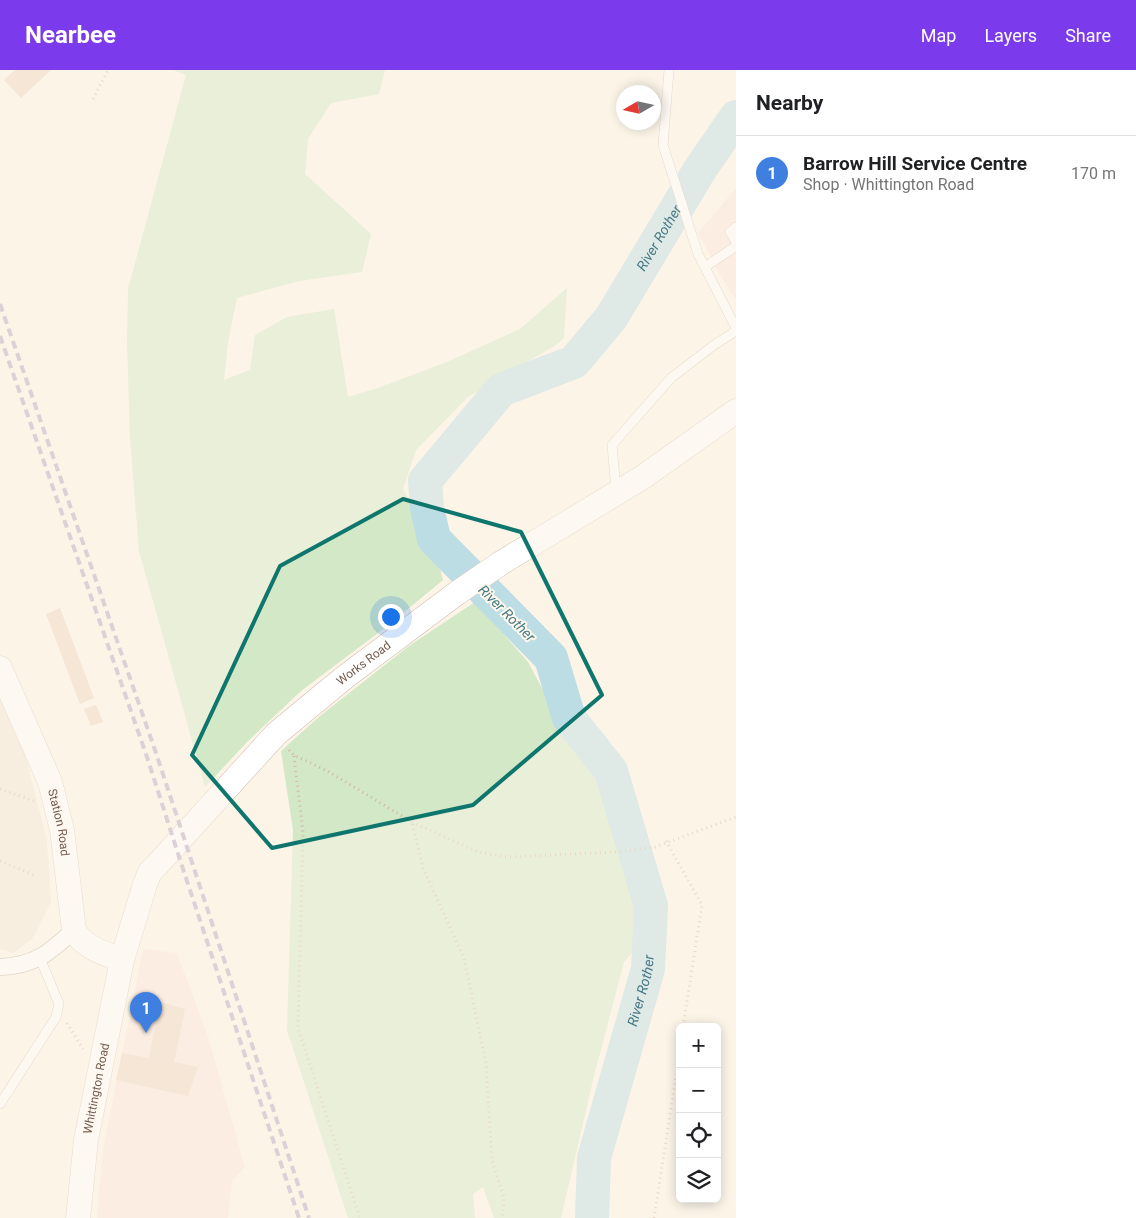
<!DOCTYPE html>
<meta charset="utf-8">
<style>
:root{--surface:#fff;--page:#f2f2f2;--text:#202124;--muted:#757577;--line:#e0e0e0;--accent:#7c3aed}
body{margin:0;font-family:Roboto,sans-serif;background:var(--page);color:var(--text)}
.controls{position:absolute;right:15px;bottom:15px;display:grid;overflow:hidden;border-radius:8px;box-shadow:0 2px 12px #0003}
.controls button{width:45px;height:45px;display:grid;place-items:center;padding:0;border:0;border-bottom:1px solid var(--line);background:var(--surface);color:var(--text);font:25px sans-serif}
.compass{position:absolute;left:616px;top:15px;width:45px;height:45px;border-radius:50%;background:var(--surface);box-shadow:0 2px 12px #0003;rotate:261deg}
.you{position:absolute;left:390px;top:546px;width:18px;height:18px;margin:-12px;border:4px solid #fff;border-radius:50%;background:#1a73e8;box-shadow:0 0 0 8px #1a73e833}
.badge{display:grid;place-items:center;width:32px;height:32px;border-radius:50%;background:var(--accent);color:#fff;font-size:16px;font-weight:700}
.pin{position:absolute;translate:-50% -41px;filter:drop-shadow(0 1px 2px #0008)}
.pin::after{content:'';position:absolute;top:26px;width:18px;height:15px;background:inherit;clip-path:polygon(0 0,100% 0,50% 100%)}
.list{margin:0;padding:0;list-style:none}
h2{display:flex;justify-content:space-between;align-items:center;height:65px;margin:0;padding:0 20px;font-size:21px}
h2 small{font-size:16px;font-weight:400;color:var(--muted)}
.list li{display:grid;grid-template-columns:32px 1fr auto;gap:15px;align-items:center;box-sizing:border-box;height:75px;padding:0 20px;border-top:1px solid var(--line)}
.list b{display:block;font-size:19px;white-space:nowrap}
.list p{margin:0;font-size:16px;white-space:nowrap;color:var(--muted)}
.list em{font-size:16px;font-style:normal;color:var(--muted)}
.icon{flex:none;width:28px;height:28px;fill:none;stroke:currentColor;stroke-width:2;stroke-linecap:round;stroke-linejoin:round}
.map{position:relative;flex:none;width:736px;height:1148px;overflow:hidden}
header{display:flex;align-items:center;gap:30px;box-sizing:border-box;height:70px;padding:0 25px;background:var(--accent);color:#fff}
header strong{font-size:24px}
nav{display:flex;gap:28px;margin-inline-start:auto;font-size:18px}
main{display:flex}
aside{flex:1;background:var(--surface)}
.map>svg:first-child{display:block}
</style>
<header>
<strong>Nearbee</strong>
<nav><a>Map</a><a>Layers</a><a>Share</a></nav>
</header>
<main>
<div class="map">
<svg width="736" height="1148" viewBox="0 0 736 1148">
<rect width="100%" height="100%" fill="#fbf4e7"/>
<!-- residential -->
<polygon fill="#f2e6d6" points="0,585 47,771 51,832 32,869 13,883 0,879"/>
<!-- commercial -->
<g fill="#fbe5db">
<polygon points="736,118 736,230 722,208 698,163"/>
<polygon points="143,879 177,883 208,966 245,1097 232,1111 228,1148 97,1148 103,1079"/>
</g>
<!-- green -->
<g fill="#d3e8c6">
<polygon points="173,0 385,0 379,24 331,33 308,69 305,104 371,164 362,202 299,211 237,228 228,272 224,310 250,300 255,265 287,247 334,239 348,327 381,317 447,292 520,259 567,218 564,268 556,275 468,327 416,380 403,419 432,470 443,510 386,557 301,621 249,670 205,717 139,481 130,368 127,270 128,219 186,5"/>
<polygon points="475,532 528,592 566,663 601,718 623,764 632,789 646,843 637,877 624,892 594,1006 561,1148 494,1148 483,1117 473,1124 475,1148 348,1148 287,960 293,760 281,681 320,646 409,576"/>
</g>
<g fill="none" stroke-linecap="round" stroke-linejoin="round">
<!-- river -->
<path stroke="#bcdde4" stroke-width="34" id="s1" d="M592,1148L594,1088L648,899L651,836L611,701L569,648L551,588L434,469L427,438L425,411L501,320L574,292L611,248L699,101L736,47"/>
</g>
<!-- building -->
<g fill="#efd4c0">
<polygon points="15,0 51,0 21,28 4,10"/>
<polygon points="60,538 94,628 80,634 46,544"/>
<polygon points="96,635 103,652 91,656 84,639"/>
<polygon points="160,932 185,939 174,992 198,997 188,1026 116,1010 122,983 149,988"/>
</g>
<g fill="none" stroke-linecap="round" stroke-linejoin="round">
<defs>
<g id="lane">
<polyline points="669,0 663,75 698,184 736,258"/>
<polyline points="736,157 730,162 736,172"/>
<polyline points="705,197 736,176"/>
<polyline points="616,420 612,375 671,308 714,275 736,261"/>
<polyline points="0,1034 56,947 59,934 40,888"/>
</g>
<path id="street" d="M0,897C35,896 50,882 74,860"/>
<g id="secondary">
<path id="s2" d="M0,598L50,712L62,760L74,860C84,878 104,883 122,890"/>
<path id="s3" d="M78,1148L86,1070L122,890L145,814L150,802L157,795L276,664L345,607L457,523L501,493L643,407L736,341"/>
</g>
</defs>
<!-- lane casing -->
<use href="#lane" stroke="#ccbcad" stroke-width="10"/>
<!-- street casing -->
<use href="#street" stroke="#ccbcad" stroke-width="18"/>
<!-- secondary casing -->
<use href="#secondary" stroke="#d1beae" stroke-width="25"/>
<!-- path -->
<g stroke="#d4b7a3" stroke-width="3" stroke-dasharray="1 4" stroke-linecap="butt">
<polyline points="93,29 108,0"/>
<polyline points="289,680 294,685 329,702 412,752 423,798 464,888 486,994 492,1091 504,1128 502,1148"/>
<polyline points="294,686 303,762 298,958 360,1148"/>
<polyline points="0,719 34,731"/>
<polyline points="412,752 478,782 507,787 615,782 655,777 736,747"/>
<polyline points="666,771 702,835 683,957"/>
<polyline points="0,791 37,806"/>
<polyline points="67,953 83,979"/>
<polyline points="654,1148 680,980"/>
</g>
<!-- lane -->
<use href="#lane" stroke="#fff" stroke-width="9"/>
<!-- street -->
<use href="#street" stroke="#fff" stroke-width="16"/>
<!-- secondary -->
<use href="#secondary" stroke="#fff" stroke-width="24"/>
<!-- rail -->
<g stroke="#b7a6c4" stroke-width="4" stroke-dasharray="8 5" stroke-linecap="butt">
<polyline points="0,234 156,683 309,1148"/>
<polyline points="0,266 147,687 182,796 299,1148"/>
</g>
</g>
<!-- marked area -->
<path d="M0 0H736V1148H0ZM403,429L521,462L602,625L473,735L272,778L192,685L280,496Z" fill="#fbf4e7" fill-opacity=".55" fill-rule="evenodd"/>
<path fill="none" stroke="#0f766e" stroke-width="4" stroke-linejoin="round" d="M403,429L521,462L602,625L473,735L272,778L192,685L280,496Z"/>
<g text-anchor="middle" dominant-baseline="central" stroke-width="4" stroke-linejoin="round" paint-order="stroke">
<!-- street labels -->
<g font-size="12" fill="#735b4d" stroke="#fef8ed">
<text stroke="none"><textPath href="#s3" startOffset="654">Works Road</textPath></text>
<text stroke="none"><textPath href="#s2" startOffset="166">Station Road</textPath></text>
<text stroke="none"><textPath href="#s3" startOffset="131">Whittington Road</textPath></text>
</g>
<!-- water labels -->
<g font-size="14" font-style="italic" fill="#477a85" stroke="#fef8ed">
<text stroke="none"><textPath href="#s1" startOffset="1164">River Rother</textPath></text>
<text transform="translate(507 543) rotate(45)">River Rother</text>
<text stroke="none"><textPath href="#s1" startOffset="234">River Rother</textPath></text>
</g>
</g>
</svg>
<div class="controls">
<button>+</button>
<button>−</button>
<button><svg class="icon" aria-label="locate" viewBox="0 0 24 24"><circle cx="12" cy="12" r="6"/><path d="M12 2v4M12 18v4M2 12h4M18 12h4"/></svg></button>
<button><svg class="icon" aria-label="layers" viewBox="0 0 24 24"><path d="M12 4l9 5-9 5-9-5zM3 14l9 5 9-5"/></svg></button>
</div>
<svg class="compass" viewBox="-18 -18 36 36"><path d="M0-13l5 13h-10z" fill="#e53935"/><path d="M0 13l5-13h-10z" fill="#757577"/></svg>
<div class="you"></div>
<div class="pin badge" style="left:146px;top:963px;background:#3f7fe0">1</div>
</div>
<aside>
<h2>Nearby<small></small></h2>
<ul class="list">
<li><span class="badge" style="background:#3f7fe0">1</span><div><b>Barrow Hill Service Centre</b><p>Shop · Whittington Road</p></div><em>170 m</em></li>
</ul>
</aside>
</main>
